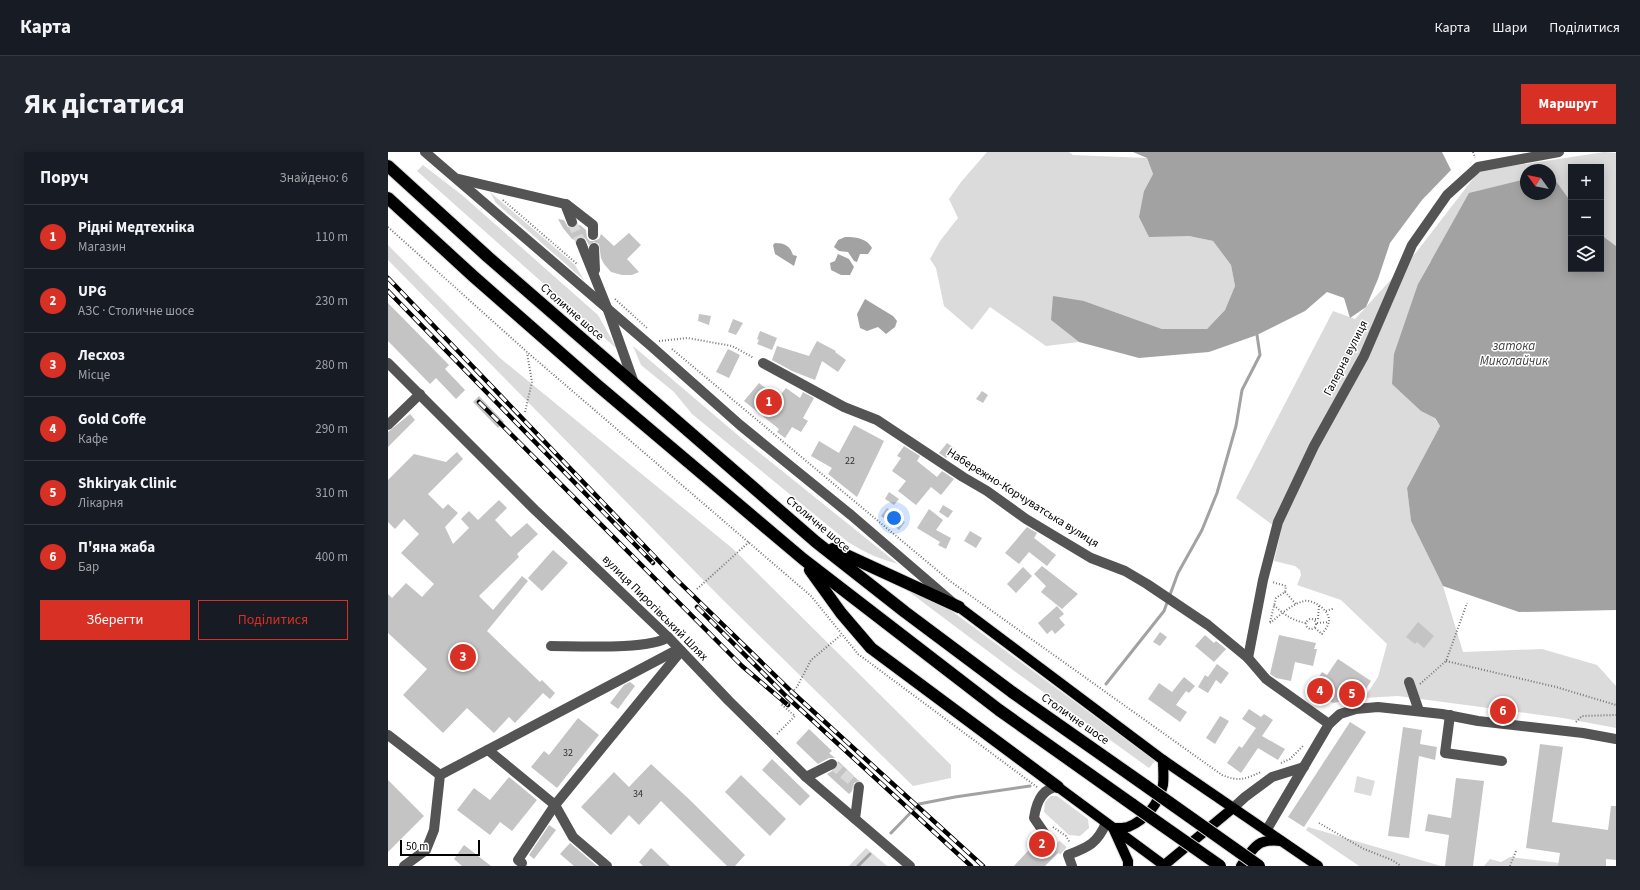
<!DOCTYPE html>
<html lang="uk">
<meta charset="utf-8">
<style>
:root{--surface:#171b24;--page:#20242c;--text:#f1f3f6;--muted:#9ea1a6;--line:#363941;--accent:#d93025}
body{margin:0;font-family:"Source Sans 3",sans-serif;background:var(--page);color:var(--text)}
.controls{position:absolute;right:12px;top:12px;display:grid;overflow:hidden;border-radius:0px;box-shadow:0 2px 10px #0003}
.controls button{width:36px;height:36px;display:grid;place-items:center;padding:0;border:0;border-bottom:1px solid var(--line);background:var(--surface);color:var(--text);font:20px sans-serif}
.compass{position:absolute;left:1132px;top:12px;width:36px;height:36px;border-radius:50%;background:var(--surface);box-shadow:0 2px 10px #0003;rotate:303deg}
.scale{position:absolute;left:12px;bottom:10px;width:80px;box-sizing:border-box;padding-left:4px;border:2px solid #000;border-top:0;font-size:11px;line-height:14px;white-space:nowrap;color:#000;-webkit-text-stroke:3px #fff;paint-order:stroke}
.you{position:absolute;left:506px;top:366px;width:14px;height:14px;margin:-10px;border:3px solid #fff;border-radius:50%;background:#1a73e8;box-shadow:0 0 0 6px #1a73e833}
.badge{display:grid;place-items:center;width:26px;height:26px;border-radius:50%;background:var(--accent);color:#fff;font-size:13px;font-weight:700}
.pin{position:absolute;translate:-50% -50%;border:2px solid #fff;box-shadow:0 1px 4px #0006}
.list{margin:0;padding:0;list-style:none}
h2{display:flex;justify-content:space-between;align-items:center;height:52px;margin:0;padding:0 16px;font-size:17px}
h2 small{font-size:13px;font-weight:400;color:var(--muted)}
.list li{display:grid;grid-template-columns:26px 1fr auto;gap:12px;align-items:center;box-sizing:border-box;height:64px;padding:0 16px;border-top:1px solid var(--line)}
.list b{display:block;font-size:15px;white-space:nowrap}
.list p{margin:0;font-size:13px;white-space:nowrap;color:var(--muted)}
.list em{font-size:13px;font-style:normal;color:var(--muted)}
.actions{display:flex;gap:8px;padding:12px 16px}
.actions a{flex:1;padding:9px 0;border:1px solid var(--accent);border-radius:0px;text-align:center;font-size:14px;color:var(--accent)}
.actions .main{background:var(--accent);color:#fff}
.icon{flex:none;width:22px;height:22px;fill:none;stroke:currentColor;stroke-width:2;stroke-linecap:round;stroke-linejoin:round}
.map{position:relative;flex:none;width:1228px;height:714px;overflow:hidden;border-radius:0px}
header{display:flex;align-items:center;gap:24px;box-sizing:border-box;height:56px;padding:0 20px;background:var(--surface);border-bottom:1px solid var(--line)}
header strong{font-size:19px}
nav{display:flex;gap:22px;margin-inline-start:auto;font-size:14px}
.intro{display:flex;align-items:center;justify-content:space-between;box-sizing:border-box;height:96px;padding:0 24px}
h1{margin:0;font-size:28px}
.button{padding:10px 18px;border-radius:0px;background:var(--accent);color:#fff;font-size:14px;font-weight:700}
main{display:flex;gap:24px;padding:0 24px}
aside{flex:1;background:var(--surface);border-radius:0px;box-shadow:0 2px 10px #0003}
.map>svg:first-child{display:block}
</style>
<header>
<strong>Карта</strong>
<nav><a>Карта</a><a>Шари</a><a>Поділитися</a></nav>
</header>
<div class="intro"><h1>Як дістатися</h1><a class="button">Маршрут</a></div>
<main>
<aside>
<h2>Поруч<small>Знайдено: 6</small></h2>
<ul class="list">
<li><span class="badge">1</span><div><b>Рідні Медтехніка</b><p>Магазин</p></div><em>110 m</em></li>
<li><span class="badge">2</span><div><b>UPG</b><p>АЗС · Столичне шосе</p></div><em>230 m</em></li>
<li><span class="badge">3</span><div><b>Лесхоз</b><p>Місце</p></div><em>280 m</em></li>
<li><span class="badge">4</span><div><b>Gold Coffe</b><p>Кафе</p></div><em>290 m</em></li>
<li><span class="badge">5</span><div><b>Shkiryak Clinic</b><p>Лікарня</p></div><em>310 m</em></li>
<li><span class="badge">6</span><div><b>П'яна жаба</b><p>Бар</p></div><em>400 m</em></li>
</ul>
<div class="actions"><a class="main">Зберегти</a><a>Поділитися</a></div>
</aside>
<div class="map">
<svg width="1228" height="714" viewBox="0 0 1228 714">
<rect width="100%" height="100%" fill="#fff"/>
<!-- green -->
<g fill="#dbdbdb" fill-rule="evenodd">
<polygon points="599,0 681,0 685,3 759,6 765,22 756,39 761,84 801,84 825,89 843,113 847,134 837,158 819,177 774,177 696,149 663,168 691,190 658,194 602,155 584,178 556,154 548,116 542,107 552,89 570,66 561,47 573,30"/>
<path d="M1216,0L1228,1V125L1213,93V15H1183V75L1072,81L1042,110L1030,132L1047,267L1052,274L1019,336L1023,369L1055,434L1075,500L1154,497L1209,513L1228,534V576L1175,566L1010,544L976,546L990,525L999,492L953,448L909,433L913,423L912,418L907,414L886,409L893,379L848,346L945,159L967,167L1030,98L1091,19ZM1138,18H1162V42H1138Z"/>
<polygon points="35,13 74,43 210,163 229,197 29,19"/>
<polygon points="102,40 187,113 196,128 108,51"/>
<polygon points="0,93 112,206 344,396 563,613 563,626 525,634 335,448 0,108"/>
<path d="M245,194L358,290L510,412C491,407 476,400 460,390L304,262L286,240L253,213Z"/>
<polygon points="516,436 557,454 767,609 761,616 629,521"/>
<polygon points="969,624 987,629 983,644 966,640"/>
<polygon points="663,644 669,644 700,667 701,676 692,684 681,683 656,660 657,650"/>
<polygon points="920,675 1053,714 971,714 918,678"/>
<polygon points="478,696 499,714 461,714"/>
<polygon points="1122,705 1198,714 1096,714 1102,707 1113,710"/>
</g>
<!-- water -->
<g fill="#a2a2a2">
<polygon points="745,0 1054,0 1063,18 1034,48 1002,91 990,127 978,155 962,166 956,146 939,140 917,159 869,183 821,200 751,206 691,190 663,168 665,144 696,149 774,177 819,177 837,158 847,134 843,113 825,89 801,84 761,85 751,65 756,39 765,22 759,6"/>
<polygon points="1162,21 1183,50 1183,117 1213,117 1213,83 1228,94 1228,458 1131,460 1055,434 1023,369 1019,336 1052,274 1047,266 1033,259 1004,232 1006,202 1030,132 1081,41 1138,27 1138,42 1162,42"/>
<path d="M457,85C467,85 479,86 484,96L480,102H472L469,110L466,109L460,100L451,99L446,95L450,88Z"/>
<path d="M387,91C397,91 402,94 405,103L409,104L406,114L387,102L385,93Z"/>
<polygon points="450,102 461,107 466,115 462,123 453,123 443,118 442,111 447,109"/>
<polygon points="477,147 505,164 509,169 507,175 498,182 490,175 479,179 472,176 469,162"/>
</g>
<g fill="none" stroke-linecap="round" stroke-linejoin="round">
<!-- stream -->
<g stroke="#a2a2a2" stroke-width="3">
<polyline points="718,532 776,459 790,421 814,378 829,341 848,274 854,238 872,203 869,183"/>
<polyline points="503,681 531,652 567,645 642,634"/>
<polyline points="470,714 482,702"/>
</g>
</g>
<!-- building -->
<g fill="#c4c4c4">
<polygon points="170,67 176,68 180,75 183,76 192,73 198,78 199,86 202,89 205,89 211,87 213,82 226,94 241,81 253,93 239,107 251,120 244,123 234,123 223,120 216,112 213,106 211,92 206,90 201,93 197,86 194,85 190,85 187,88 184,87 175,76"/>
<polygon points="0,151 61,213 57,217 77,238 68,247 48,226 42,232 0,189"/>
<polygon points="311,162 323,164 321,173 310,169"/>
<polygon points="345,167 355,171 348,183 340,180"/>
<polygon points="372,179 389,186 384,198 369,192 371,188 369,187"/>
<polygon points="429,189 448,199 447,200 458,208 450,220 434,209 427,228 404,219 384,208 389,194 421,204"/>
<polygon points="340,197 352,203 341,226 328,220"/>
<polygon points="371,231 390,246 398,236 412,246 415,240 426,246 415,266 420,269 413,280 404,275 397,286 389,280 391,277 356,249"/>
<polygon points="594,239 600,243 595,251 588,247"/>
<polygon points="91,244 116,270 110,276 85,250"/>
<polygon points="22,262 27,268 0,295 0,280"/>
<polygon points="466,273 496,289 469,345 440,322 444,316 423,304 431,289 451,301"/>
<polygon points="559,291 566,296 558,306 551,301"/>
<polygon points="516,294 532,304 529,309 549,325 554,319 566,327 553,343 543,335 528,353 510,339 518,329 504,319 513,306 509,304"/>
<polygon points="69,300 75,307 40,342 55,357 60,352 70,361 57,375 65,392 81,376 73,367 81,359 90,368 111,348 119,356 107,368 123,385 139,371 150,382 129,402 131,405 91,444 105,458 134,424 140,429 99,479 152,530 154,528 167,541 162,547 155,541 127,571 121,565 106,581 79,556 55,581 15,543 39,517 0,481 0,442 4,446 18,431 34,445 46,432 13,401 31,382 16,367 7,377 0,370 0,328 26,302 58,310"/>
<polygon points="501,340 511,347 506,353 497,347"/>
<polygon points="555,353 565,359 560,366 551,360"/>
<polygon points="499,356 517,370 511,378 493,364"/>
<polygon points="541,357 555,368 548,378 563,386 558,397 550,393 552,390 529,376"/>
<polygon points="639,375 649,381 646,386 668,403 659,414 641,400 631,412 617,401"/>
<polygon points="582,379 594,386 588,396 576,389"/>
<polygon points="165,398 180,411 154,439 140,426"/>
<polygon points="654,414 690,442 674,457 653,440 658,434 646,422"/>
<polygon points="635,415 644,424 628,441 619,432"/>
<polygon points="669,454 676,462 671,466 677,473 667,482 664,478 659,482 650,471"/>
<polygon points="1030,470 1046,484 1036,496 1029,490 1027,492 1018,485"/>
<polygon points="772,480 779,485 772,494 765,490"/>
<polygon points="817,483 826,491 828,489 838,497 826,510 807,494"/>
<polygon points="891,483 928,491 926,497 929,497 925,514 907,510 903,529 888,526 882,522"/>
<polygon points="950,507 983,529 972,546 945,551 923,538 934,520 939,523"/>
<polygon points="829,512 841,521 833,532 828,528 820,541 810,535 817,523 820,525"/>
<polygon points="796,525 807,534 801,541 798,539 788,553 799,560 792,570 760,547 771,531 784,540"/>
<polygon points="242,530 247,534 230,557 222,551 236,533"/>
<polygon points="861,557 873,565 876,562 885,568 874,584 897,597 890,608 870,596 853,621 839,611 851,594 854,596 868,576 854,567"/>
<polygon points="832,564 841,569 827,592 818,586"/>
<polygon points="190,566 211,583 169,636 143,615 156,599 161,603"/>
<polygon points="962,570 978,580 916,675 900,665"/>
<polygon points="1015,575 1034,578 1032,592 1049,595 1047,608 1031,604 1021,686 1000,684"/>
<polygon points="421,577 444,599 441,601 447,606 441,606 430,612 408,591"/>
<polygon points="1152,592 1175,595 1164,670 1220,678 1223,654 1228,654 1228,708 1218,707 1218,714 1170,714 1172,701 1138,696"/>
<polygon points="384,607 422,644 412,654 374,618"/>
<polygon points="450,609 471,629 466,631 464,639 461,642 439,622 449,616"/>
<polygon points="263,612 303,649 357,703 347,714 339,714 273,649 251,673 241,663 223,683 193,655 226,620 241,635"/>
<polygon points="353,623 398,667 382,684 337,640"/>
<polygon points="121,625 149,648 124,679 112,670 102,683 69,658 86,636 102,648"/>
<polygon points="1068,626 1096,629 1085,714 1057,714 1061,683 1037,679 1040,662 1063,666"/>
<polygon points="0,628 36,664 0,700"/>
<polygon points="161,673 168,678 146,707 141,703"/>
<polygon points="652,686 658,688 671,700 657,714 626,714"/>
<polygon points="182,691 209,714 186,714 172,702"/>
<polygon points="76,693 103,714 74,714 66,707"/>
<polygon points="263,696 282,714 255,714 251,710"/>
</g>
<g fill="none" stroke-linecap="round" stroke-linejoin="round">
<!-- minor-tunnel -->
<g stroke="#d9d9d9" stroke-width="10" stroke-dasharray="10 5" stroke-linecap="butt">
<polyline points="184,70 193,91"/>
<polyline points="444,612 471,635"/>
<polyline points="657,682 680,703"/>
</g>
<defs>
<g id="major">
<polyline points="571,455 775,608 930,714"/>
<polyline points="670,635 777,714"/>
<path d="M725,676C730,676 736,676 740,675C758,668 771,651 775,633C776,625 775,616 775,608"/>
<polyline points="726,678 740,709 740,714"/>
<polyline points="775,714 845,656"/>
<path d="M853,714C865,696 869,686 893,689"/>
</g>
<g id="highway">
<polyline points="0,14 100,105 428,390 517,460 624,540 758,634"/>
<polyline points="0,46 85,124 208,232 415,407 611,558 745,653"/>
<polyline points="445,397 571,455"/>
<polyline points="422,418 453,461 483,496 670,635"/>
</g>
</defs>
<!-- major casing -->
<use href="#major" stroke="#dbdbdb" stroke-width="12"/>
<!-- highway casing -->
<use href="#highway" stroke="#dbdbdb" stroke-width="14"/>
<!-- path -->
<g stroke="#767676" stroke-width="2" stroke-dasharray="1 2" stroke-linecap="butt">
<polyline points="1085,0 1087,6"/>
<polyline points="115,48 189,112"/>
<polyline points="0,75 139,200 423,444 470,502 649,635"/>
<polyline points="227,147 259,176"/>
<polyline points="271,189 300,186 344,194 366,206"/>
<path d="M284,197L562,429L834,623C851,630 857,627 873,620"/>
<polyline points="137,260 144,230 139,201"/>
<polyline points="309,437 361,390"/>
<polyline points="897,440 908,452"/>
<path d="M886,453C895,462 905,469 918,471"/>
<polyline points="938,459 944,457 945,455"/>
<circle cx="923" cy="472" r="5"/>
<polyline points="927,467 930,467 931,453"/>
<polyline points="882,470 888,446 897,440 898,434 884,430"/>
<path d="M882,471C892,463 904,452 916,449C925,447 941,458 941,468C941,473 937,478 934,482L927,476"/>
<polyline points="929,471 941,470"/>
<polyline points="1058,509 1168,535 1228,553"/>
<polyline points="1032,532 1058,509 1079,451"/>
<polyline points="1188,570 1194,564 1228,563"/>
<polyline points="389,582 407,564 393,552 409,535 423,508 453,483"/>
<polyline points="893,611 902,607 915,594"/>
<polyline points="931,671 976,697 1004,708 1013,714"/>
<polyline points="665,675 678,684 682,691"/>
<polyline points="1122,714 1128,699"/>
</g>
<!-- minor -->
<g stroke="#545454" stroke-width="10">
<polyline points="37,0 263,194 352,273 463,363 563,449"/>
<polyline points="71,27 177,52 184,70"/>
<polyline points="178,52 205,73 205,83"/>
<polyline points="193,91 220,158 247,234"/>
<polyline points="206,96 207,118"/>
<polyline points="0,211 147,358 280,485 341,549 418,625 522,714"/>
<polyline points="375,211 456,255 489,268 575,325 599,339 638,367 703,406 737,419 759,432 820,473 860,506 878,527 941,572"/>
<polyline points="0,273 32,242"/>
<path d="M163,494C188,494 263,498 280,485"/>
<polyline points="860,506 875,428 890,370 926,294 976,204 1024,93 1059,43 1090,15 1171,0"/>
<polyline points="1021,530 1031,559"/>
<polyline points="1062,563 1057,601 1114,609"/>
<polyline points="0,583 52,623"/>
<polyline points="100,598 167,653 185,685 219,714"/>
<polyline points="418,625 444,612"/>
<polyline points="845,656 857,645 884,625 916,615"/>
<polyline points="467,667 471,635"/>
<polyline points="878,679 941,572 952,562 968,557 990,555 1054,562 1090,569 1195,581 1228,587"/>
<path d="M657,682L646,666C648,652 653,636 670,635"/>
<polyline points="134,711 130,708 167,653 293,499"/>
<polyline points="16,714 38,698 46,678 52,623 285,500 293,499"/>
<path d="M684,714L680,703C700,695 709,692 718,671"/>
</g>
<!-- major -->
<use href="#major" stroke="#000" stroke-width="10"/>
<!-- highway -->
<use href="#highway" stroke="#000" stroke-width="12"/>
<defs>
<g id="rail">
<polyline points="0,126 288,427 404,540 595,714"/>
<polyline points="0,139 265,411"/>
<polyline points="91,250 354,514 400,553"/>
<polyline points="309,455 399,545 583,714"/>
</g>
</defs>
<!-- rail casing -->
<use href="#rail" stroke="#000" stroke-width="4.5"/>
<!-- rail -->
<use href="#rail" stroke="#fff" stroke-width="3" stroke-dasharray="9" stroke-linecap="butt"/>
<defs>
<g id="highway-bridge">
<polyline points="758,634 871,714"/>
<polyline points="745,653 832,714"/>
</g>
</defs>
<!-- highway-bridge casing -->
<use href="#highway-bridge" stroke="#dbdbdb" stroke-width="14" stroke-linecap="butt"/>
<!-- highway-bridge -->
<use href="#highway-bridge" stroke="#000" stroke-width="12"/>
</g>
<g text-anchor="middle" dominant-baseline="central" stroke-width="3" stroke-linejoin="round" paint-order="stroke">
<!-- number labels -->
<g font-size="10" fill="#313131">
<text x="462" y="309">22</text>
<text x="180" y="601">32</text>
<text x="250" y="642">34</text>
</g>
<!-- street labels -->
<g font-size="12" fill="#000" stroke="#fff">
<text transform="translate(184 160) rotate(41)">Столичне шосе</text>
<text transform="translate(958 206) rotate(-63)">Галерна вулиця</text>
<text transform="translate(635 346) rotate(32)">Набережно-Корчуватська вулиця</text>
<text transform="translate(430 372) rotate(40)">Столичне шосе</text>
<text transform="translate(267 456) rotate(45)">вулиця Пирогівський Шлях</text>
<text transform="translate(687 567) rotate(35)">Столичне шосе</text>
</g>
<!-- water labels -->
<g font-size="13" font-style="italic" fill="#434343" stroke="#fff">
<text x="1126" y="194">затока<tspan x="1126" dy="15">Миколайчик</tspan></text>
</g>
</g>
</svg>
<div class="controls">
<button>+</button>
<button>−</button>
<button><svg class="icon" aria-label="layers" viewBox="0 0 24 24"><path d="M12 4l9 5-9 5-9-5zM3 14l9 5 9-5"/></svg></button>
</div>
<svg class="compass" viewBox="-18 -18 36 36"><path d="M0-13l5 13h-10z" fill="#e53935"/><path d="M0 13l5-13h-10z" fill="#9ea1a6"/></svg>
<div class="scale">50 m</div>
<div class="you"></div>
<div class="pin badge" style="left:381px;top:250px">1</div>
<div class="pin badge" style="left:654px;top:692px">2</div>
<div class="pin badge" style="left:75px;top:505px">3</div>
<div class="pin badge" style="left:932px;top:539px">4</div>
<div class="pin badge" style="left:964px;top:542px">5</div>
<div class="pin badge" style="left:1115px;top:559px">6</div>
</div>
</main>
